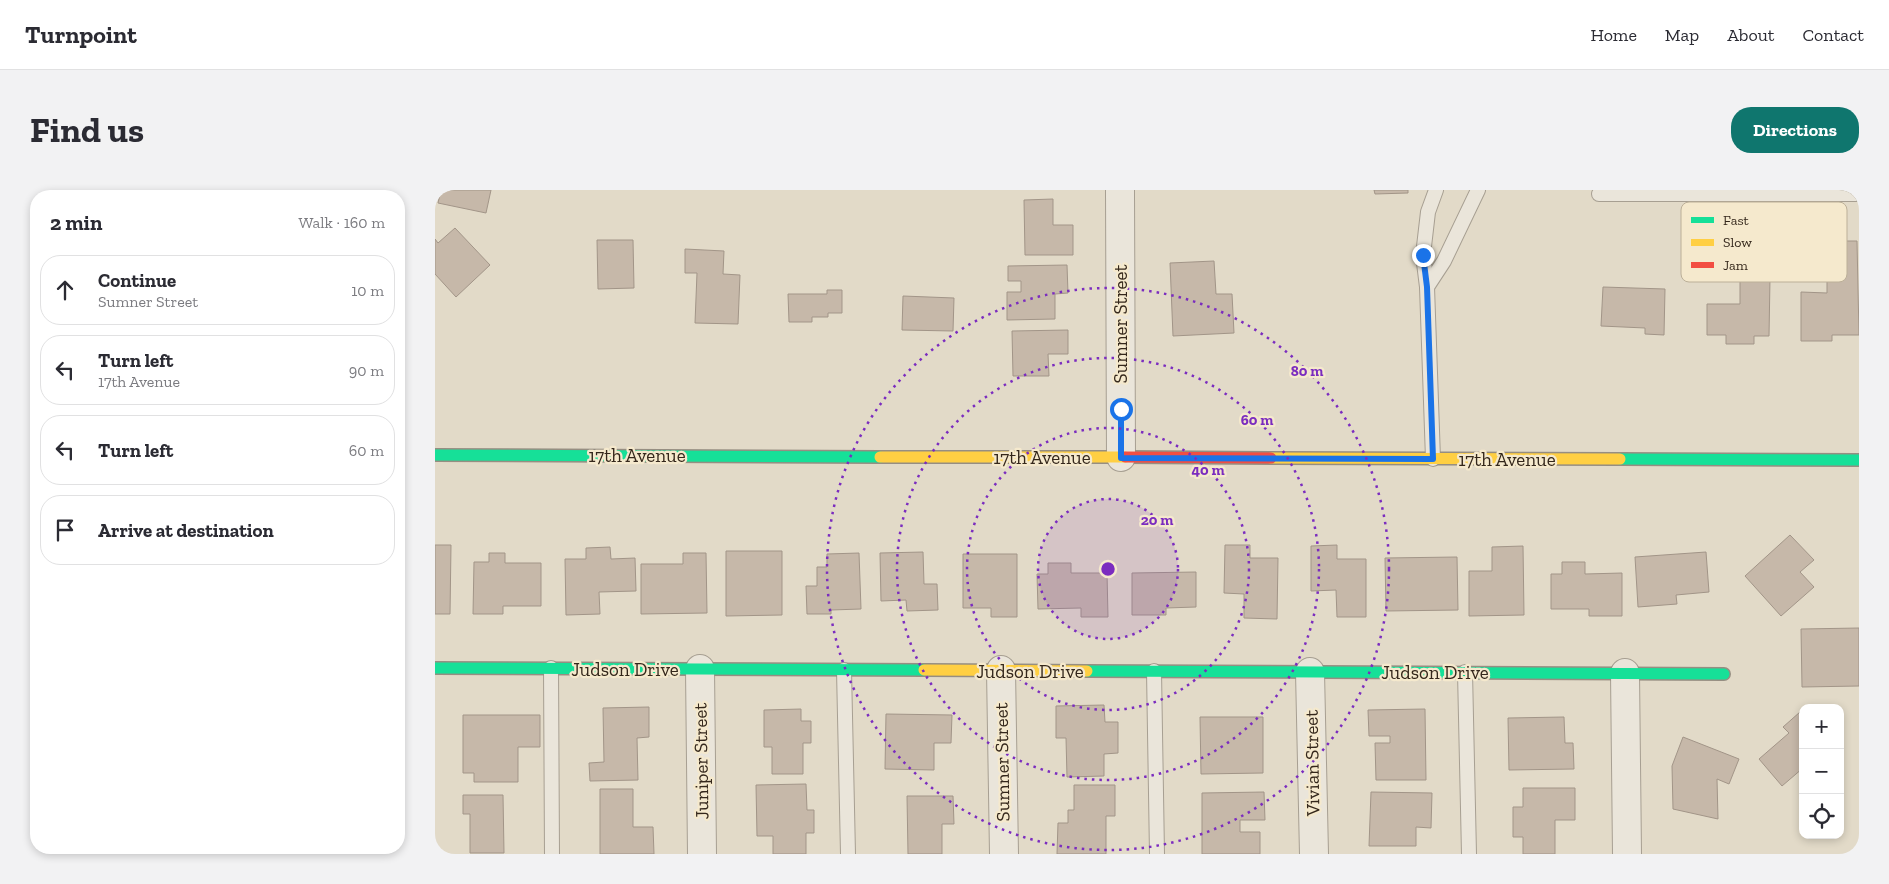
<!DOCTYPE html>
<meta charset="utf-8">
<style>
:root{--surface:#fff;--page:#f2f2f3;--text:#2b2b33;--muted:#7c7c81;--line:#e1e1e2;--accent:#0f766e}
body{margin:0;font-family:"Zilla Slab",serif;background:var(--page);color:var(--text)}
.controls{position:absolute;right:15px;bottom:15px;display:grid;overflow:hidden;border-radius:10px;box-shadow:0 2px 8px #0003}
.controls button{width:45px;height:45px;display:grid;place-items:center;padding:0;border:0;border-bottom:1px solid var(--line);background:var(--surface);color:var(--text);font:25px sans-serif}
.stop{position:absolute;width:15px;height:15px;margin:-11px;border:4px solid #1a73e8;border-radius:50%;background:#fff}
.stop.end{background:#1a73e8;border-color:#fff;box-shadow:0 1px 5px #0008}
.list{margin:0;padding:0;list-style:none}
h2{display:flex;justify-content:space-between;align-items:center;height:65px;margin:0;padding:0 20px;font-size:21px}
h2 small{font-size:16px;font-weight:400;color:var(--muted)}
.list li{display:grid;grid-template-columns:32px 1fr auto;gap:15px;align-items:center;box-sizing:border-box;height:70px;margin:0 10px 10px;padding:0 10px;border:1px solid var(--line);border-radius:20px}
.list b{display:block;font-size:19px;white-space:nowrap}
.list p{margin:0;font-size:16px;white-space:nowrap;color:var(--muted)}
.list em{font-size:16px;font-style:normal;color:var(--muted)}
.icon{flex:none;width:28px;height:28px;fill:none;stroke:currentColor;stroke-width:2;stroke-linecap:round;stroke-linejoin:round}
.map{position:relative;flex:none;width:1424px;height:664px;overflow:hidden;border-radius:20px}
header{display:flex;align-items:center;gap:30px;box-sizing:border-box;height:70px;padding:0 25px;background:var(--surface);border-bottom:1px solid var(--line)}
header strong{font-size:24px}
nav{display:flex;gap:28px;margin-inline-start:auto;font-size:18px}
.intro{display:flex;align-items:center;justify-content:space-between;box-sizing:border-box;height:120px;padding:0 30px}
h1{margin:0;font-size:35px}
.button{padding:12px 22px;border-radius:20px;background:var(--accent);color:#fff;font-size:18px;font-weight:700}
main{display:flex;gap:30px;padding:0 30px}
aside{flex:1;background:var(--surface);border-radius:20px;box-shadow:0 2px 8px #0003}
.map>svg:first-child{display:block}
</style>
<header>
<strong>Turnpoint</strong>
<nav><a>Home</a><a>Map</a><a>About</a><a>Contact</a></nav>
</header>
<div class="intro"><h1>Find us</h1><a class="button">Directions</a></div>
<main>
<aside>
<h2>2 min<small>Walk · 160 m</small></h2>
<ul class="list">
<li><svg class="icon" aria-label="ahead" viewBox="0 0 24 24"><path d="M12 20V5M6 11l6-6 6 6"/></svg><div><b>Continue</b><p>Sumner Street</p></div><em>10 m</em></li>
<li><svg class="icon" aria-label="left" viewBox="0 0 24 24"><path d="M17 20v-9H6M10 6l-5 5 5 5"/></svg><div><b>Turn left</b><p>17th Avenue</p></div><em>90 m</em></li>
<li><svg class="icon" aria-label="left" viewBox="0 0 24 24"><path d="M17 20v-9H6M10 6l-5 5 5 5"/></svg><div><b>Turn left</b></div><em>60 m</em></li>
<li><svg class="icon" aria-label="arrive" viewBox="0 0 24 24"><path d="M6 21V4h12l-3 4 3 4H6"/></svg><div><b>Arrive at destination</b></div></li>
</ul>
</aside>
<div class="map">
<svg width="1424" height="664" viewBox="0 0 1424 664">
<rect width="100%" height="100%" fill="#e2dac8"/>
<!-- building -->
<g fill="#c6b8a9" stroke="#a29588">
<polygon points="6,0 56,0 51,23 3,13"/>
<polygon points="939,0 973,0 973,3 940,4"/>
<polygon points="618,9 618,35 638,35 638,65 590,65 589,10"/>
<polygon points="20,38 55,75 21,107 0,84 0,49 3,53"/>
<polygon points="162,50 198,50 199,98 163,99"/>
<polygon points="1392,51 1422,51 1424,145 1397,145 1397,151 1366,151 1366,102 1392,103"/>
<polygon points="250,59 289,61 288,84 305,85 303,134 260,133 262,83 250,83"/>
<polygon points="779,71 781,104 797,104 799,143 738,146 735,73"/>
<polygon points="632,75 633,103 620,104 620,129 572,130 572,102 586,102 586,91 573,91 573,76"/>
<polygon points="1305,88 1335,88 1334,146 1319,146 1319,154 1291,154 1291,145 1272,145 1272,114 1305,114"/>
<polygon points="1168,97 1230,99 1229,145 1210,144 1210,138 1166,136"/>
<polygon points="392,100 407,100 407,123 393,123 393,127 377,127 377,132 354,132 353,104 392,104"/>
<polygon points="468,106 519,108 518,141 467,140"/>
<polygon points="633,140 633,164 613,164 614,186 578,186 577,141"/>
<polygon points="1355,345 1379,370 1365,382 1379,397 1346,426 1310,386"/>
<polygon points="0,355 16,355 15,424 0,424"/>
<polygon points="790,355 815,355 815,368 843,368 842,429 809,428 809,404 789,403"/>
<polygon points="902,355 902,369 931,369 931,427 902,427 901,400 876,401 876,356"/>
<polygon points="1088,356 1089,425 1034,426 1034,381 1057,381 1057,357"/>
<polygon points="175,357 176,369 200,368 201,401 164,402 165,424 131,425 130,369 151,369 151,358"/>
<polygon points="291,361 347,361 347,425 291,426"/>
<polygon points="488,362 489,394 502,394 503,420 472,421 471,410 446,411 445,363"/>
<polygon points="1271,362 1274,402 1241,405 1242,414 1203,417 1200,367"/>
<polygon points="54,363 70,363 70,373 106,373 106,416 68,416 68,424 38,424 39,372 54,372"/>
<polygon points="248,363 271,363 272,423 206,424 206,374 248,374"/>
<polygon points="424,363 426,419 396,420 396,424 372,424 371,396 382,396 382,377 392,377 392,364"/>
<polygon points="528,364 582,364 582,427 556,427 556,418 528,418"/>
<polygon points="1022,367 1023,420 951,421 950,368"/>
<polygon points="1127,372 1150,372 1150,384 1187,383 1187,426 1154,426 1154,419 1116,419 1116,384 1127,384"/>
<polygon points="613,373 636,373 636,383 672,383 673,427 646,427 646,418 603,419 602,384 613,384"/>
<polygon points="761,382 761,417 731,418 731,425 697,425 697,383"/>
<polygon points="1424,438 1424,496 1367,497 1366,439"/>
<polygon points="669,515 670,532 683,532 683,563 669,564 669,586 632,587 631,548 621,548 621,516"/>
<polygon points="214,517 214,547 202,548 203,590 155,591 154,573 169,572 168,518"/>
<polygon points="366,519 366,531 376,531 376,553 368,553 368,584 337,584 337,557 329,557 329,520"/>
<polygon points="990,519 991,590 941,590 940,553 955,553 955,546 934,546 933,520"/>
<polygon points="1365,522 1368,525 1368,578 1347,596 1324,569 1354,543 1348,537"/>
<polygon points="451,524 517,525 516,553 499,553 499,580 450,579"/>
<polygon points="28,525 105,525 105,557 83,557 83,592 39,592 39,583 28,583"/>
<polygon points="765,527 828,527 828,583 766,584"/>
<polygon points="1129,527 1130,553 1138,553 1139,579 1074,580 1073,528"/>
<polygon points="1248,547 1304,569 1294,594 1282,589 1283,629 1238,619 1237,576"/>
<polygon points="371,594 372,620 379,620 379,643 371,643 371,664 338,664 338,646 322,646 321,595"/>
<polygon points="639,595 680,595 680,626 671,626 671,664 622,664 623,633 633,633 633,620 639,620"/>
<polygon points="1088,598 1140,598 1140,630 1120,630 1120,664 1088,664 1088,647 1078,647 1078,617 1088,617"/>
<polygon points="165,599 198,599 198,637 218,637 219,664 165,664"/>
<polygon points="829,602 830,630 805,630 805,642 825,642 825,664 767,664 767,603"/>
<polygon points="936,602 997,603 996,638 981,637 981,656 934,656"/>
<polygon points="28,605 68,605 69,663 35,663 35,624 28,624"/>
<polygon points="472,606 518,606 519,634 507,634 507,664 473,664"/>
</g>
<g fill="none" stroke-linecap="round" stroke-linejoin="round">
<defs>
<g id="lane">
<polyline points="1164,4 1424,4"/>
<polyline points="992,97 1009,71 1043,0"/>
<polyline points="998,269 992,97 988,65 993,22 1001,0"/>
<polyline points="116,478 117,664"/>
<polyline points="409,480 413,664"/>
<polyline points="719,481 722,664"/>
<polyline points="1030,482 1034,664"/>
</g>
<g id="street">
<polyline points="685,0 686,267"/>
<polyline points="265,479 267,664"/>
<polyline points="566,480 569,664"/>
<polyline points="875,482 879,664"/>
<polyline points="1190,483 1192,664"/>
</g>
<g id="fast">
<polyline points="0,265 445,267"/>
<polyline points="1185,269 1424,270"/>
<polyline points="0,478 489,480"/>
<polyline points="652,481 1289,484"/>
</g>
<g id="slow">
<polyline points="445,267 690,267"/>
<polyline points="836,268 1185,269"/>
<polyline points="489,480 652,481"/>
</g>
<polyline id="jam" points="690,267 836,268"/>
</defs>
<!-- lane casing -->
<use href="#lane" stroke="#a79f92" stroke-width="16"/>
<!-- street casing -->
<use href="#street" stroke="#a79f92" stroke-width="30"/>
<!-- fast casing -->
<use href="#fast" stroke="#968e82" stroke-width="14"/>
<!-- slow casing -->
<use href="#slow" stroke="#968e82" stroke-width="14"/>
<!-- jam casing -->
<use href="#jam" stroke="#968e82" stroke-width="14"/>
<!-- lane -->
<use href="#lane" stroke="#eae5da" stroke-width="14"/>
<!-- street -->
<use href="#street" stroke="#eae5da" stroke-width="28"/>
<!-- fast -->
<use href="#fast" stroke="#16e098" stroke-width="11"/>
<!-- slow -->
<use href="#slow" stroke="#ffcf43" stroke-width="11"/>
<!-- jam -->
<use href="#jam" stroke="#f24e42" stroke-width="11"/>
</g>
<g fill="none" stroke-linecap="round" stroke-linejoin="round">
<!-- route -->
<polyline stroke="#1a73e8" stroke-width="6" points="686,219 686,268 998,269 992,97 988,65"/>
</g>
<!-- distance rings -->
<circle cx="673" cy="379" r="70" fill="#7b2cbf" fill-opacity=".12"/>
<g fill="none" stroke="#7b2cbf" stroke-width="2.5" stroke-dasharray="2.5 5">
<circle cx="673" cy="379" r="70"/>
<circle cx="673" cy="379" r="141"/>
<circle cx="673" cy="379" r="211"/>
<circle cx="673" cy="379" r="281"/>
</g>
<g text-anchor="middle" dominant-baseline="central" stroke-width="4.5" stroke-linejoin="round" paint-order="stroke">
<!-- street labels -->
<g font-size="19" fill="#34271b" stroke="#f5e9cd">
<text transform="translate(685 134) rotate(-90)">Sumner Street</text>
<text x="202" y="265">17th Avenue</text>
<text x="607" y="267">17th Avenue</text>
<text x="1072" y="269">17th Avenue</text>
<text x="190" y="479">Judson Drive</text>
<text x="595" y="481">Judson Drive</text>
<text x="1000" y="482">Judson Drive</text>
<text transform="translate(266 571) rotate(-91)">Juniper Street</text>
<text transform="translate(567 572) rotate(-91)">Sumner Street</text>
<text transform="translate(877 573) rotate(-91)">Vivian Street</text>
</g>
</g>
<!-- legend -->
<rect x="1246" y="12" width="166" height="80" rx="8" fill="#f5e9cd" stroke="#bbaf98" stroke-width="1"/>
<rect x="1256" y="27" width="23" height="6" fill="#16e098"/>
<rect x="1256" y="49" width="23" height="7" fill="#ffcf43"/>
<rect x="1256" y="72" width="23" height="6" fill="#f24e42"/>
<g font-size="14" fill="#34271b">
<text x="1288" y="35">Fast</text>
<text x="1288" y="57">Slow</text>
<text x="1288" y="80">Jam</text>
</g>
<circle cx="673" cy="379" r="8" fill="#7b2cbf" stroke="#f5e9cd" stroke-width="2.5"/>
<g font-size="15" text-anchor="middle" font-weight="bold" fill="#7b2cbf" stroke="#f5e9cd" stroke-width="4.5" stroke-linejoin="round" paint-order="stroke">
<text x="872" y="186">80 m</text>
<text x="822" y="235">60 m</text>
<text x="773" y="285">40 m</text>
<text x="722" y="335">20 m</text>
</g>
</svg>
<div class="controls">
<button>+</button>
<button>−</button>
<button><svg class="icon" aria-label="locate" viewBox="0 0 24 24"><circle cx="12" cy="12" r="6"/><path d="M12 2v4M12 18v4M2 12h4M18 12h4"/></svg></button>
</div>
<div class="stop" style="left:686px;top:219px"></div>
<div class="stop end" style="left:988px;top:65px"></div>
</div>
</main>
